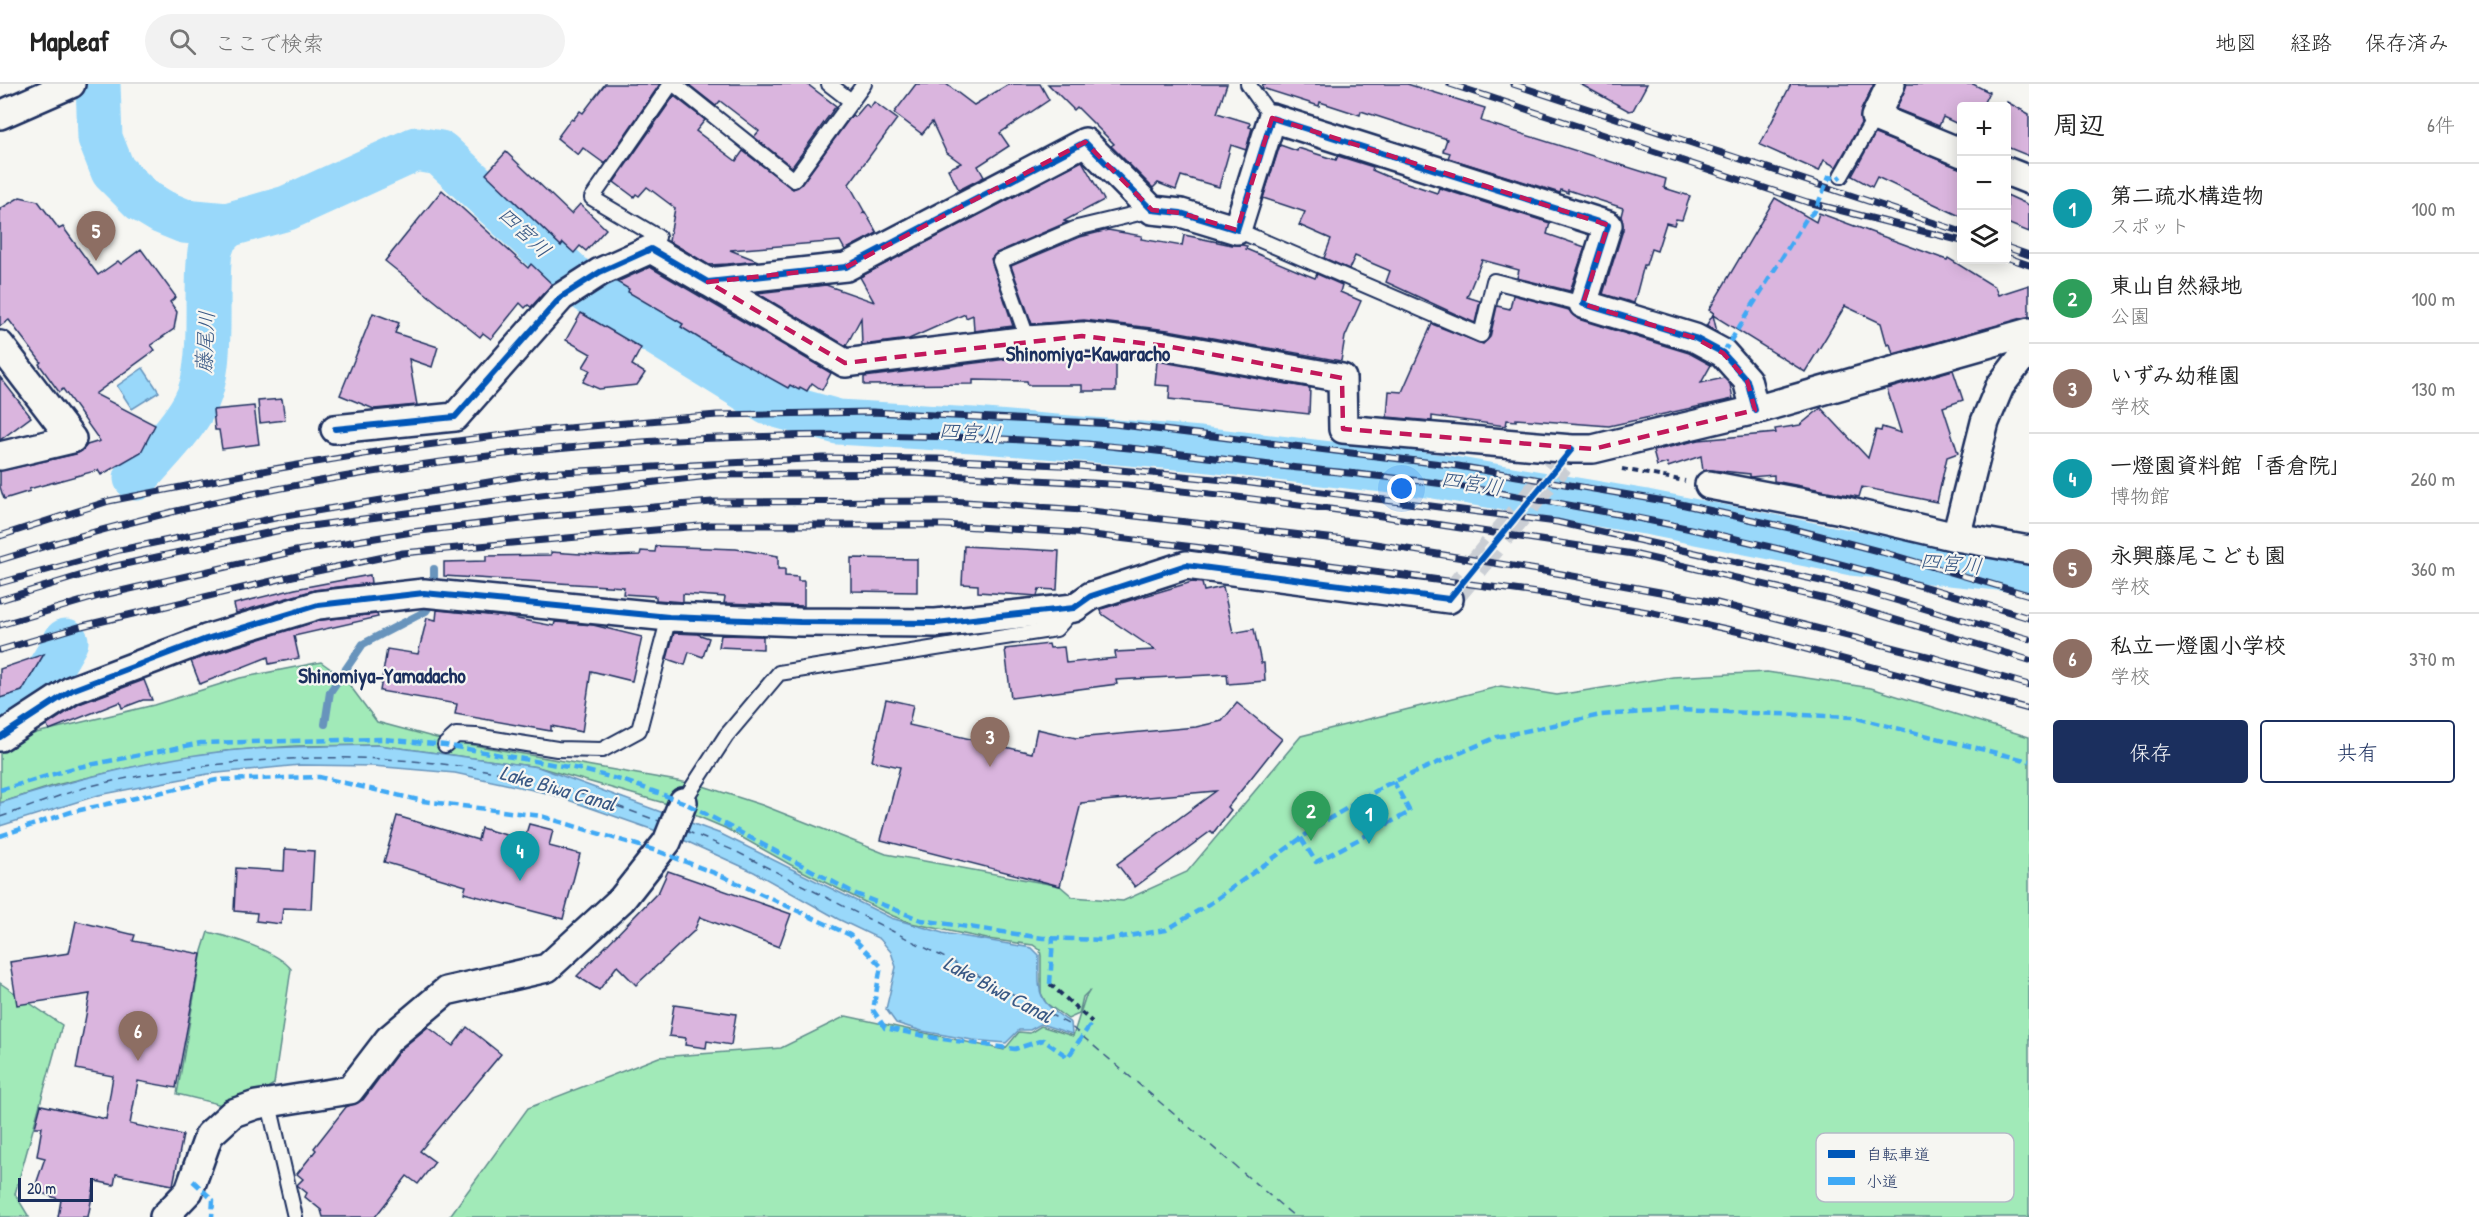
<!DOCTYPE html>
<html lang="ja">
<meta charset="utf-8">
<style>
:root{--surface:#fff;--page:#f2f2f2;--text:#222;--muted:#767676;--line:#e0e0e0;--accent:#1b2f5e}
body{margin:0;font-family:"Patrick Hand","Klee One",sans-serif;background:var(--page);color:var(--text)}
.controls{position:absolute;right:18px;top:18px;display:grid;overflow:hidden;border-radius:6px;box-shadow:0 3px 15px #0003}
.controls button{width:54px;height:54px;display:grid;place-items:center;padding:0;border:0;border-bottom:2px solid var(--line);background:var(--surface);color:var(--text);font:30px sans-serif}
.scale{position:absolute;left:18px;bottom:15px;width:75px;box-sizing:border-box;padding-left:6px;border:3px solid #1b2f5e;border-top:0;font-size:16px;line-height:21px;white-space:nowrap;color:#1b2f5e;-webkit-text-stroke:4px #f6f6f2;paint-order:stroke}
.you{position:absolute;left:1402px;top:405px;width:21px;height:21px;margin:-15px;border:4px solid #fff;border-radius:50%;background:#1a73e8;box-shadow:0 0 0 9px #1a73e833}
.badge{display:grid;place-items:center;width:39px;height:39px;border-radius:50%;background:var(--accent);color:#fff;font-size:20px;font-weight:700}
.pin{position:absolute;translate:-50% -50px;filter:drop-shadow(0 2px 3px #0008)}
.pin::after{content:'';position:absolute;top:32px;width:21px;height:18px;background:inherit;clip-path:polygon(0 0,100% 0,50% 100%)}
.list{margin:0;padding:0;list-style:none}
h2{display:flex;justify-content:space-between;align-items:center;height:78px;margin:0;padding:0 24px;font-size:26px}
h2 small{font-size:20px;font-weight:400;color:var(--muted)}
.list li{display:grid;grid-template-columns:39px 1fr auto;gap:18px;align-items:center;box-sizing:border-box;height:90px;padding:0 24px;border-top:2px solid var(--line)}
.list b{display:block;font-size:22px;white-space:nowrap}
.list p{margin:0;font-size:20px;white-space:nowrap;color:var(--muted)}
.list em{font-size:20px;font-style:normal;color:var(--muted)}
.actions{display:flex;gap:12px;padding:18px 24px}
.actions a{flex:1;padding:14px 0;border:2px solid var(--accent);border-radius:6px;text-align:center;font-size:21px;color:var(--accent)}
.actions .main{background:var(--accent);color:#fff}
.icon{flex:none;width:33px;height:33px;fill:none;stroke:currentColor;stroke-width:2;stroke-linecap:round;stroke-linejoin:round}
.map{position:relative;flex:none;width:2029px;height:1133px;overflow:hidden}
header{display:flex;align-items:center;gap:36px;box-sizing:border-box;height:84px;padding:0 30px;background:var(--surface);border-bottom:2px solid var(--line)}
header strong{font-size:28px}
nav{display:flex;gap:33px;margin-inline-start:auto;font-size:21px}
.search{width:420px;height:54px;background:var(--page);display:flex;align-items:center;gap:15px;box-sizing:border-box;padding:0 21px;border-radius:33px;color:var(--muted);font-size:22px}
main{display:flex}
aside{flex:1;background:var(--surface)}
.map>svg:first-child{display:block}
</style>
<header>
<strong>Mapleaf</strong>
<div class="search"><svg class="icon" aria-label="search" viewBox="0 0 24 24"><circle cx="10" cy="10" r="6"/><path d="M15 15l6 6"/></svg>ここで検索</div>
<nav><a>地図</a><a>経路</a><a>保存済み</a></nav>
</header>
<main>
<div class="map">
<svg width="2029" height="1133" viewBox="0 0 2029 1133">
<rect width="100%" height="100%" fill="#f6f6f2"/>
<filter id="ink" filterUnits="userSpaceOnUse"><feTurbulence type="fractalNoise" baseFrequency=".0167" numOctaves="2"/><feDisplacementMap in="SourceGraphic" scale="12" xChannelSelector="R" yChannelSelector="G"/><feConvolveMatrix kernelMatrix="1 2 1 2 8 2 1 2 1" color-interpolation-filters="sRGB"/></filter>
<g filter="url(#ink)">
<!-- green -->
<g fill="#a1eab8" stroke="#5e8c8b" stroke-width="1.5">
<polygon points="321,578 345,595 377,638 444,656 700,701 762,721 886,770 1060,802 1073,813 1123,817 1187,788 1301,652 1501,602 1557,611 1673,593 1767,588 1871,604 2029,653 2029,1133 449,1133 528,1024 659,973 781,964 846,932 1004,966 1019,948 1030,949 1041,942 1073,952 1085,914 1090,906 1083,913 1079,930 1068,935 1046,919 1041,909 1041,872 1040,866 1033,861 987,855 911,839 893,832 798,785 725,744 671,721 538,683 378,661 295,662 226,667 128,684 56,701 0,719 0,663 36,649 154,621 240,594"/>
<path d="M208,848C231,853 277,867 291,885L274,1000L259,1009L226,1022L177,1010L202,867Z"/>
<polygon points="0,899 62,941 15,1110 29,1133 0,1133"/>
</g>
<!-- water -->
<g fill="#99d8fa" stroke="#6794bc" stroke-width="1.5">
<polygon points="143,284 159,308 132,325 117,302"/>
<path d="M378,661L538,683L721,750L891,834L943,849L1032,864L1039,871C1039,911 1035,916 1071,939L1072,950L1041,940L1030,946H1019L1006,959L972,956L922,947L896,939L886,925L896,883L891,868L880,855L838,835L754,788L688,758L551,710L455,689L373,682L300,681L208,690L99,711L0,742V719C73,696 151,675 227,667C278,662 328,662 378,661Z"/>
</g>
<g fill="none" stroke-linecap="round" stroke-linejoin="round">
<!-- stream -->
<g stroke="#6794bc" stroke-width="8">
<polyline points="434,485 434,502"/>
<polyline points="325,640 330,608 363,560 426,527 434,516"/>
</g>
<!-- river -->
<g stroke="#99d8fa" stroke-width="45">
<polyline points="98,0 100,54 113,87 142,116 162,128 184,137 227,141 287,124 416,65 440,69 588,207 769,319 838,338 973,346 1200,365 1435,392 1646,428 1852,469 2029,487"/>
<path d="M136,394C155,371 179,349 194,322C216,283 204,213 210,167L215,153L227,141"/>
<path d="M0,628C34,618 49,586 66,557"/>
</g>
<!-- ferry -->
<g stroke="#3a5985" stroke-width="1.5" stroke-dasharray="8 6" stroke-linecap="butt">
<path d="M0,733C33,722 66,708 99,700C247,668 407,662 554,701C591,711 626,726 662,738"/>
<polyline points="686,747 735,767 959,881 1068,940 1295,1133"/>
</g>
</g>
<!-- building -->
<g fill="#dab5de" stroke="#1b2f5e" stroke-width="1.5">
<polygon points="605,0 660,0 605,80 583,64 578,71 557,54 571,35 573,36 580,27 583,29"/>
<polygon points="688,0 807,0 836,22 792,83 754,53 759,47 720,17 716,22"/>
<polygon points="916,0 946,0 974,21 1009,0 1040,0 1049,16 1000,49 1009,62 978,82 984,93 959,106 948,85 961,79 946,68 932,38 922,50 894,29"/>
<polygon points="1048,0 1227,0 1217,29 1250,39 1249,43 1252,44 1246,66 1231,61 1219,103 1181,92 1176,106 1158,99 1153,104 1111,62 1114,60 1077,23 1074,26"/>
<polygon points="1263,0 1407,0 1485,24 1481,37 1666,95 1664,104 1690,112 1682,136 1676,135 1674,141 1666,139 1657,167 1651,165 1646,181 1644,181 1634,219 1603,210 1623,146 1621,132 1623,124 1568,106 1568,109 1561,106 1560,109 1448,74 1450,69 1443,67 1447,55 1361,27 1360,31 1320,18 1319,22 1262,4"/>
<polygon points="1580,0 1647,0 1633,26 1629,27"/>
<polygon points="1791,0 1874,0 1861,26 1861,39 1836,83 1824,76 1819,87 1760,61"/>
<polygon points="1907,0 1973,0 1989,8 1982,22 1962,22 1962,42 1943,33 1939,42 1896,25"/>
<polygon points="674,12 705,36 696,47 736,77 743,67 793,105 801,101 852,31 855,33 866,20 870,24 874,18 897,35 849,100 864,127 863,129 865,128 877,149 845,166 840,157 730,166 758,177 728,180 709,181 669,157 675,124 647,103 639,112 636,110 634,113 614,98"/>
<polygon points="2007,18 2029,30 2029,72 2007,63"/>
<polygon points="1875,50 1962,85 1962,133 1877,93 1872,103 1852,92"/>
<polygon points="1280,61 1297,67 1298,64 1336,76 1338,72 1373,83 1372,86 1386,92 1437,109 1439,104 1550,139 1547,150 1585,163 1570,207 1517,194 1519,186 1482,176 1467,213 1480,217 1475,239 1386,198 1390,187 1355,172 1349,185 1324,174 1331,155 1299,141 1305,128 1263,114"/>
<polygon points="506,68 571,130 580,120 606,145 586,167 580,162 574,169 563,159 561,162 486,90"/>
<polygon points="1082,77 1104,116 1064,137 1068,138 996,169 991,175 1013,242 974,247 973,231 966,234 965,230 909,255 862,261 861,234 846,262 757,209 826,201 874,218 860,193"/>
<polygon points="442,106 528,184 531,180 552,200 531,223 528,221 525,224 520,219 491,255 483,249 480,253 385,177"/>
<polygon points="2007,111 2029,121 2029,148 2007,139"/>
<polygon points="20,113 38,117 59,145 63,143 98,191 118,177 121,180 141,165 176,213 170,218 177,228 174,245 151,261 155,266 95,310 155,341 141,368 101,391 98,386 29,405 30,407 4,415 0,403 0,387 76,370 82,367 87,361 100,357 63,305 59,308 39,280 41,278 9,236 0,242 0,125"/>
<polygon points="1775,114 1816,138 1819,129 1947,176 1948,174 1995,203 1998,211 2029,201 2029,233 1893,270 1890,260 1887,261 1881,239 1845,222 1805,288 1713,231 1717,248 1706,242 1714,229 1709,226"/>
<polygon points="1108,146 1142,152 1141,155 1182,162 1184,151 1232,161 1242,161 1247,162 1246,165 1305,190 1315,194 1317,190 1342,201 1340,208 1361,217 1345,253 1341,277 1168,246 1084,236 1032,240 1011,182 1080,153"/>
<polygon points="650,183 831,289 822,306 812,299 807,307 800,303 799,306 790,301 788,304 702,256 681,243 683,240 628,208 629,205 617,198"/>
<polygon points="1513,211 1569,226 1578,235 1689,269 1711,281 1701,299 1724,294 1730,300 1733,315 1609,342 1516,335 1516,337 1507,336 1506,342 1432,332 1432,337 1387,333 1389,307 1402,308 1432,240 1483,260 1490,253 1497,222 1510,225"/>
<polygon points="373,229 399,239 395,249 438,263 432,283 409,275 417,321 374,325 340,311"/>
<polygon points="581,229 641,264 632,281 645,289 637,301 599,305 583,298 590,286 583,283 591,270 566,256"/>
<polygon points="1082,268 1116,272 1116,307 1082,307 1082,301 1028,301 1027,297 973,296 973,300 864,301 864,293 1030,272"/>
<polygon points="1157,277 1310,304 1309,330 1169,315 1170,302 1155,301"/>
<polygon points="1953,286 1963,316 1943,323 1958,369 1947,373 1937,418 1862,403 1859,413 1774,397 1774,391 1750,393 1750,390 1712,386 1703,387 1701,372 1668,383 1667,379 1657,382 1653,367 1699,356 1776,349 1775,345 1800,341 1821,324 1868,374 1876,346 1881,347 1882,343 1901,349 1887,305"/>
<polygon points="0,293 31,333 0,356"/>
<polygon points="282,315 285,336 260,339 258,317"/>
<polygon points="254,322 259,360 222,365 219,346 215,346 213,326"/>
<polygon points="656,462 736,465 778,472 778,485 785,485 785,492 798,493 798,497 804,497 804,522 724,519 725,513 683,510 683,518 670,517 656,516 656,513 654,512 623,510 624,503 444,492 444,478 486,477 486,472 551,471 551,468 611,472 640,471 641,467 655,468"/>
<polygon points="964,462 1059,467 1057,506 1039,505 1037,512 978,508 978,501 962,500"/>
<polygon points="851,474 917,475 917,508 851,507"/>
<polygon points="370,491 371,499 314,506 236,529 234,520 295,505"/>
<polygon points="1192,498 1202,499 1204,507 1223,503 1233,549 1254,545 1261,579 1264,579 1265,597 1228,600 1227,590 1116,596 1117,600 1011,614 1005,565 1049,560 1050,564 1064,563 1066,579 1116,574 1115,568 1155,566 1102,530 1101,525"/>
<polygon points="437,526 507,533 554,542 555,538 593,541 642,553 632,597 591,587 582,648 551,642 551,647 455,630 457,620 380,607 387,565 418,570 427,534 436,536"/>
<polygon points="377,530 378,533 294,552 299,574 269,580 268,573 200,600 191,577 321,536"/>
<polygon points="674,549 697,550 709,554 703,573 689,568 685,581 667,575"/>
<polygon points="721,551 763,552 763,565 719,563"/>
<polygon points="44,570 22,607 0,614 0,585"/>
<polygon points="144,596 152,616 143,616 122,624 120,618 49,646 47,641 79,620"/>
<polygon points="886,615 913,621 909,641 1032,669 1037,645 1076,654 1196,643 1222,637 1237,619 1282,655 1228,723 1231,726 1213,749 1211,747 1135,803 1117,780 1216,707 1081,719 1060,802 881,756 900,683 872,677"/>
<polygon points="397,732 478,756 481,744 524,756 529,740 553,746 549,762 580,770 563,835 464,809 466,802 384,778"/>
<polygon points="285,765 314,767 311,825 283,824 281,840 256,837 257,829 234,827 236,784 284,787"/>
<polygon points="668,787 791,830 779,863 700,833 694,847 636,901 617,882 599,906 577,892 659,807"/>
<polygon points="76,837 135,851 133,857 201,870 176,1004 138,997 130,1040 183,1051 173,1101 116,1090 114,1101 95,1097 88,1133 58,1133 61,1116 34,1106 45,1074 37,1072 42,1043 35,1043 41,1021 106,1035 113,992 76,985 90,910 17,921 10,878 69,869"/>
<polygon points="674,921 736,930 731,961 707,957 706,964 685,961 686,954 669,952"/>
<polygon points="428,943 453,962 467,943 501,970 420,1067 435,1078 418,1100 407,1092 375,1133 323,1133 321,1126 305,1113 307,1109 297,1101 303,1095 297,1090 316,1066 314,1064 346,1023 363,1016 400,966"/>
</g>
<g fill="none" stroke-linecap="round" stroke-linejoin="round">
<!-- minor-tunnel -->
<polyline stroke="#caced4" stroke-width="27" stroke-dasharray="27 14" stroke-linecap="butt" points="1449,515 1560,380"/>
<defs>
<g id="service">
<polyline points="674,0 794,96 864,0"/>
<polyline points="829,0 851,17"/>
<polyline points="1248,0 1272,34"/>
<polyline points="1841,92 1875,33"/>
<polyline points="1237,146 1481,251 1494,197 1583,220"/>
<polyline points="651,165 658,153 592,114 671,0"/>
<polyline points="1028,256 1000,177 1077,144 1152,126"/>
<polyline points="445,661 456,651 476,652 557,665 602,666 639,646 669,533"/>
<polyline points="683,718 726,652 779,589 1056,545 1073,526"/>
<polyline points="269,1020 295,1133"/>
</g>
<g id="minor">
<polyline points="1891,0 1875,33 1962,69"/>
<polyline points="0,31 71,0"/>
<polyline points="2006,87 2029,96"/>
<polyline points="708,198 845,279 1028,256 1082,252 1166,262 1342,294 1343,345 1572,365 1593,365 1755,326 2029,248"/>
<polyline points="0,261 72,355 0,372"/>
<polyline points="335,345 455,333 561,213 600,188 651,165 708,198 846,183 1085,58 1152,126 1181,129 1237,146 1272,34 1608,141 1583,220 1695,254 1723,269 1747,296 1755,326"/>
<polyline points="1709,401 1842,426 1956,453 2029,466"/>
<polyline points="1956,453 1985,338 2000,302 2029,264"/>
<polyline points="0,653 72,606 206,555 318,521 424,509 669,533 800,538 936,539 1074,524 1091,512 1186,481 1449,515"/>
<polyline points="164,1133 189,1107 209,1051 233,1029 256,1021 350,1006 389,955 446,907 547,884 622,815 667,758 683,718"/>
</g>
</defs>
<!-- service casing -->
<use href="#service" stroke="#1b2f5e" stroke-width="18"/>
<!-- minor casing -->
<use href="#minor" stroke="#1b2f5e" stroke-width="32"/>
<!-- path -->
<g stroke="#1b2f5e" stroke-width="4" stroke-dasharray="6 4.5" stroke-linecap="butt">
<polyline points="1622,385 1685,397"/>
<polyline points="1050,900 1092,938"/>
</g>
<!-- service -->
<use href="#service" stroke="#f6f6f2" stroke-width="14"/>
<!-- minor -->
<use href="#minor" stroke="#f6f6f2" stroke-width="27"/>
<defs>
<g id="rail">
<polyline points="1450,0 1807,118 1962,157"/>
<polyline points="1513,0 1962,148"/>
<polyline points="2006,163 2029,171"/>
<polyline points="2006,173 2029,181"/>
<polyline points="0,452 109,417 268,386 388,366 534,347 717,331 872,328 1114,340 1458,382 1676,419 1790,444 1882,468 2029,511"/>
<path d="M0,476C345,366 714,335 1074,359C1143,364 1212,374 1280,382C1335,388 1390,393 1444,400C1482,405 1519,413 1557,419C1717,447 1874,485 2029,534"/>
<polyline points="0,499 120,466 280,433 542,389 823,374 937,375 1078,382 1235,397 1557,438 1857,505 2029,555"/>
<polyline points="0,516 102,485 281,446 541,411 718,391 912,389 1127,401 1237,413 1368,430 1633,470 1830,516 2029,576"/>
<polyline points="0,541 99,512 296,467 412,448 539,433 712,418 951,417 1082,426 1363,458 1556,489 1709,517 1935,574 2029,601"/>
<polyline points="0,566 82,542 293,492 403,469 710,441 944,441 1076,449 1211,465 1552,511 1653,529 1754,551 2029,625"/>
</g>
</defs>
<!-- rail casing -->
<use href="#rail" stroke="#1b2f5e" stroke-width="7"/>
<!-- rail -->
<use href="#rail" stroke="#f6f6f2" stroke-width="4.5" stroke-dasharray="14" stroke-linecap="butt"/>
<!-- quiet -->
<g stroke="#3fa9f5" stroke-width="4.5" stroke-dasharray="9 4.5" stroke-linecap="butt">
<polyline points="1723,269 1806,135 1815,127 1829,93 1837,95 1841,92"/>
<polyline points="0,706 74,684 201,659 384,655 445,661 579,685 625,697 683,718 856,810 921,836 1043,854 1103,856 1166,846 1211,819 1322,739 1386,701 1497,653 1601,631 1677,626 1852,633 2029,677"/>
<polyline points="0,752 71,728 217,696 319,693 423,717 541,732 660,768 722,792 850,851 881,882 873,926 885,944 935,954 1015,965 1043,956 1068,973 1092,938"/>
<polyline points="1301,754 1316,778 1410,728 1394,698"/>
<polyline points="1050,900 1053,854"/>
<polyline points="193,1097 213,1116 212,1133"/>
</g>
<defs>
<g id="cycleway">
<polyline points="335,345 455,333 561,213 600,188 651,165 708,198 846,183 1085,58 1152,126 1181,129 1237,146 1272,34 1608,141 1583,220 1695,254 1723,269 1747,296 1755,326"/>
<polyline points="0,653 72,606 206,555 318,521 424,509 669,533 800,538 936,539 1074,524 1091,512 1186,481 1449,515 1572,365"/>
</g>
</defs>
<!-- cycleway casing -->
<use href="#cycleway" stroke="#f6f6f2" stroke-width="10"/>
<!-- cycleway -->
<use href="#cycleway" stroke="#0057b8" stroke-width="6"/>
</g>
</g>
<!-- marked area -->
<path fill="none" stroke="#c2185b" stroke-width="4.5" stroke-dasharray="12 8" stroke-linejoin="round" d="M1272,34L1608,141L1583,220L1695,254L1723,269L1747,296L1755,326L1593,365L1343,345L1342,294L1166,262L1082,252L845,279L708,198L846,183L1085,58L1152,126L1181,129L1237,146Z"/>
<g text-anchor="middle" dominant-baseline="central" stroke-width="4.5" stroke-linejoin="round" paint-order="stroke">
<!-- water labels -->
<g font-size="21" font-style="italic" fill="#3a5985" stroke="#f6f6f2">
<text transform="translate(525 148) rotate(43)">四宮川</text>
<text transform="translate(205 258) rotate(-87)">藤尾川</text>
<text transform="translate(970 348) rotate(4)">四宮川</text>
<text transform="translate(1472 399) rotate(9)">四宮川</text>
<text transform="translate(1951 479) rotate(6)">四宮川</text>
<text transform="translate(558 704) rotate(16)">Lake Biwa Canal</text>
<text transform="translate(998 905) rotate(28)">Lake Biwa Canal</text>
</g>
<!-- neighbourhood labels -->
<g font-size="21" font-weight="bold" fill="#1b2f5e" stroke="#f6f6f2">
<text x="1088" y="269">Shinomiya-Kawaracho</text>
<text x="382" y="591">Shinomiya-Yamadacho</text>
</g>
</g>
<!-- legend -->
<rect x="1816" y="1049" width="198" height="69" rx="9" fill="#f6f6f2" stroke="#b4bac6" stroke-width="1.5"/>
<rect x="1828" y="1066" width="27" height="8" fill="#0057b8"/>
<rect x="1828" y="1093" width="27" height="8" fill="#3fa9f5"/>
<g font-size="16" fill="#1b2f5e">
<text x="1866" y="1076">自転車道</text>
<text x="1866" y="1103">小道</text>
</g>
</svg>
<div class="controls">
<button>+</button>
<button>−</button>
<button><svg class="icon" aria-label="layers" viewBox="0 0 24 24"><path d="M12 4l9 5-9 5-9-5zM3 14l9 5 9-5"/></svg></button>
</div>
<div class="scale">20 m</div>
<div class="you"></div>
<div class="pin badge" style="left:1369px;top:760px;background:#0f9aa8">1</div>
<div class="pin badge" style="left:1311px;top:757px;background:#2e9e5b">2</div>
<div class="pin badge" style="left:990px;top:683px;background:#8d6e63">3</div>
<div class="pin badge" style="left:520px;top:797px;background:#0f9aa8">4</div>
<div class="pin badge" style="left:96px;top:177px;background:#8d6e63">5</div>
<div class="pin badge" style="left:138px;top:977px;background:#8d6e63">6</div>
</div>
<aside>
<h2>周辺<small>6件</small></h2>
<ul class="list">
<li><span class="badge" style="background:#0f9aa8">1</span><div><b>第二疏水構造物</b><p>スポット</p></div><em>100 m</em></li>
<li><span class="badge" style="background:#2e9e5b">2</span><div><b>東山自然緑地</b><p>公園</p></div><em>100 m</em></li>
<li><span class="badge" style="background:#8d6e63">3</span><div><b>いずみ幼稚園</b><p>学校</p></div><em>130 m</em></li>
<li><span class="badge" style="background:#0f9aa8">4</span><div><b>一燈園資料館「香倉院」</b><p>博物館</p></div><em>260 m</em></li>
<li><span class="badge" style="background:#8d6e63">5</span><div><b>永興藤尾こども園</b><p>学校</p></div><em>360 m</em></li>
<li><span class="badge" style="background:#8d6e63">6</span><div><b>私立一燈園小学校</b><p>学校</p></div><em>370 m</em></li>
</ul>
<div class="actions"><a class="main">保存</a><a>共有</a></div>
</aside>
</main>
